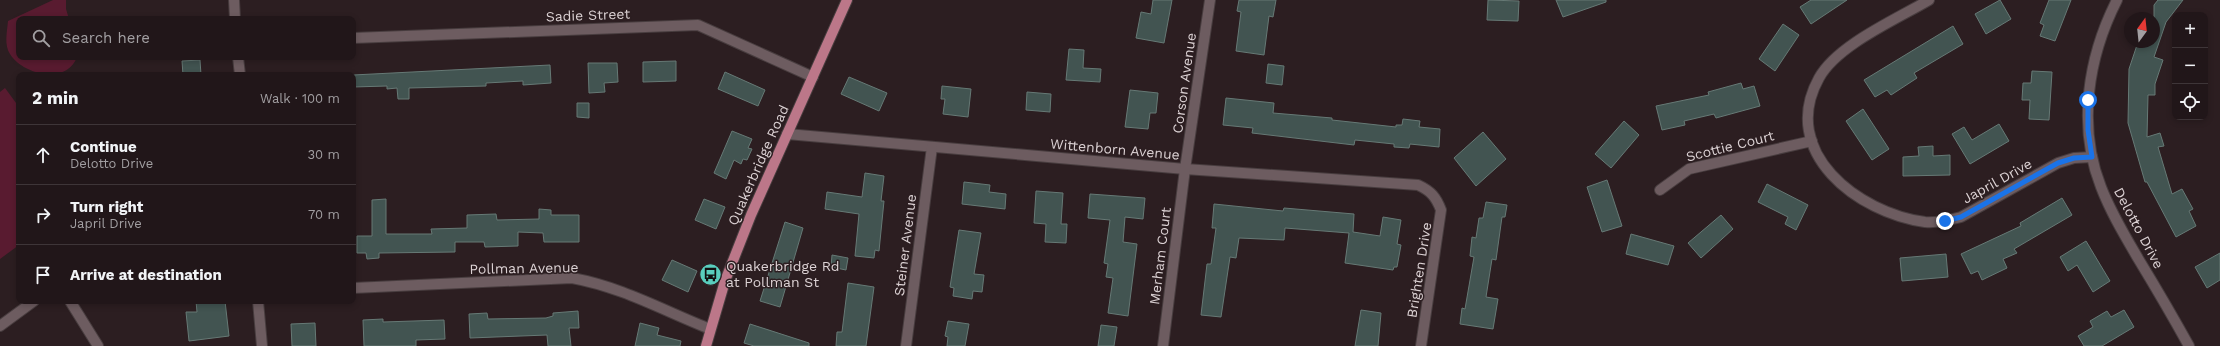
<!DOCTYPE html>
<meta charset="utf-8">
<style>
:root{--surface:#211619;--page:#291f22;--text:#f1f3f6;--muted:#a29fa2;--line:#3e3538}
body{margin:0;font-family:"Work Sans",sans-serif;background:var(--page);color:var(--text)}
.controls{position:absolute;right:12px;top:12px;display:grid;overflow:hidden;border-radius:8px;box-shadow:0 2px 6px #0003}
.controls button{width:36px;height:36px;display:grid;place-items:center;padding:0;border:0;border-bottom:1px solid var(--line);background:var(--surface);color:var(--text);font:20px sans-serif}
.compass{position:absolute;left:2124px;top:12px;width:36px;height:36px;border-radius:50%;background:var(--surface);box-shadow:0 2px 6px #0003;rotate:15deg}
.stop{position:absolute;width:12px;height:12px;margin:-9px;border:3px solid #1a73e8;border-radius:50%;background:#fff}
.stop.end{background:#1a73e8;border-color:#fff;box-shadow:0 1px 4px #0008}
.list{margin:0;padding:0;list-style:none}
h2{display:flex;justify-content:space-between;align-items:center;height:52px;margin:0;padding:0 16px;font-size:17px}
h2 small{font-size:13px;font-weight:400;color:var(--muted)}
.list li{display:grid;grid-template-columns:26px 1fr auto;gap:12px;align-items:center;box-sizing:border-box;height:60px;padding:0 16px;border-top:1px solid var(--line)}
.list b{display:block;font-size:15px;white-space:nowrap}
.list p{margin:0;font-size:13px;white-space:nowrap;color:var(--muted)}
.list em{font-size:13px;font-style:normal;color:var(--muted)}
.icon{flex:none;width:22px;height:22px;fill:none;stroke:currentColor;stroke-width:2;stroke-linecap:round;stroke-linejoin:round}
.map{position:relative;flex:none;width:2220px;height:346px;overflow:hidden}
.search{position:absolute;background:var(--surface);box-shadow:0 2px 6px #0003;left:16px;top:16px;width:340px;height:44px;display:flex;align-items:center;gap:10px;box-sizing:border-box;padding:0 14px;border-radius:8px;color:var(--muted);font-size:15px}
.panel{position:absolute;background:var(--surface);box-shadow:0 2px 6px #0003;left:16px;top:72px;width:340px;height:232px;border-radius:8px}
.map>svg:first-child{display:block}
</style>
<div class="map">
<svg width="2220" height="346" viewBox="0 0 2220 346">
<rect width="100%" height="100%" fill="#2c1e21"/>
<!-- green -->
<g fill="#591b30">
<path d="M53,0H66V9L69,19H19V57H77C67,85 23,75 10,54C4,45 7,32 8,21Z"/>
<polygon points="5,88 19,107 19,245 0,259 0,92"/>
</g>
<!-- building -->
<g fill="#425451" stroke="#667975">
<polygon points="1153,0 1172,0 1164,43 1136,38 1141,12 1151,14"/>
<polygon points="1239,0 1276,0 1273,17 1269,16 1264,55 1236,51 1241,12 1237,11"/>
<polygon points="1488,0 1519,1 1518,21 1487,20"/>
<polygon points="1556,0 1606,0 1606,2 1563,17"/>
<polygon points="1811,0 1847,0 1811,24 1800,7"/>
<polygon points="2000,0 2011,19 1986,34 1975,14"/>
<polygon points="2049,0 2071,0 2055,41 2040,36 2044,25 2040,23"/>
<polygon points="2158,0 2183,0 2166,22 2154,57 2163,60 2155,84 2155,95 2148,95 2147,137 2160,133 2164,146 2158,147 2172,194 2182,189 2193,209 2189,211 2196,226 2176,237 2147,182 2145,182 2128,123 2129,69 2138,42 2154,42 2154,5"/>
<polygon points="1783,24 1799,35 1775,71 1759,59"/>
<polygon points="1953,26 1963,44 1914,73 1917,78 1891,95 1887,90 1875,97 1864,80"/>
<polygon points="1069,49 1084,50 1083,68 1101,69 1100,82 1066,80"/>
<polygon points="200,60 201,75 183,75 182,61"/>
<polygon points="676,61 676,81 643,82 643,62"/>
<polygon points="588,63 617,63 618,82 604,83 605,92 589,93"/>
<polygon points="1268,64 1284,66 1282,85 1266,83"/>
<polygon points="550,65 551,83 523,85 523,81 486,83 486,86 409,88 409,99 398,99 397,88 387,89 387,86 353,87 353,75"/>
<polygon points="2032,71 2052,72 2049,120 2029,119 2030,100 2022,100 2023,83 2031,83"/>
<polygon points="725,72 765,90 758,106 718,89"/>
<polygon points="849,77 887,93 879,111 841,94"/>
<polygon points="1741,83 1743,89 1754,86 1760,106 1716,118 1714,114 1684,121 1685,125 1662,130 1656,106 1709,95 1708,92"/>
<polygon points="942,86 971,89 968,117 943,114 945,99 941,99"/>
<polygon points="1130,90 1158,93 1156,113 1150,113 1148,129 1125,127"/>
<polygon points="1027,92 1051,94 1050,112 1026,110"/>
<polygon points="1226,98 1274,103 1273,113 1332,118 1332,120 1396,127 1396,125 1402,125 1403,119 1420,121 1419,127 1440,129 1439,147 1410,144 1409,148 1394,147 1394,144 1355,140 1354,145 1252,133 1253,128 1223,125"/>
<polygon points="577,103 589,103 589,118 577,117"/>
<polygon points="1863,109 1889,149 1872,160 1846,121"/>
<polygon points="1624,121 1639,135 1611,168 1595,154"/>
<polygon points="1999,124 2009,141 1970,164 1952,134 1964,127 1972,140"/>
<polygon points="732,131 752,139 748,148 752,149 747,160 743,159 741,164 734,160 726,179 714,173"/>
<polygon points="1483,132 1506,159 1476,186 1454,158"/>
<polygon points="1933,146 1933,156 1950,155 1950,175 1903,176 1903,157 1919,156 1918,147"/>
<polygon points="865,173 884,176 881,201 884,201 879,251 875,250 874,258 855,256 859,214 825,209 827,192 862,197"/>
<polygon points="1607,180 1622,226 1602,232 1587,187"/>
<polygon points="964,182 990,185 989,192 1006,194 1005,209 962,204"/>
<polygon points="1767,184 1808,205 1796,230 1785,224 1788,217 1758,202"/>
<polygon points="1036,191 1063,193 1061,224 1067,224 1066,243 1045,242 1046,224 1034,223"/>
<polygon points="1090,194 1145,198 1143,219 1125,217 1123,242 1137,244 1128,316 1108,313 1113,278 1106,277 1108,264 1104,263 1110,220 1088,218"/>
<polygon points="2062,198 2072,215 2014,249 2017,253 2003,259 2007,268 1982,280 1978,271 1971,274 1961,254 2021,226 2020,223"/>
<polygon points="386,199 386,234 432,234 431,229 467,228 467,215 496,214 497,220 539,219 539,209 551,210 551,215 579,215 579,242 544,242 543,233 518,232 518,246 485,247 484,242 455,242 455,252 379,253 379,258 367,259 366,253 357,253 357,236 372,236 372,200"/>
<polygon points="704,199 725,207 716,229 695,220"/>
<polygon points="1486,202 1507,205 1505,217 1502,217 1496,260 1492,259 1486,297 1498,299 1493,329 1460,324 1462,308 1465,309 1474,257 1470,256 1472,237 1476,238 1479,218 1483,218"/>
<polygon points="1214,204 1283,211 1284,208 1354,214 1353,232 1380,236 1383,217 1401,220 1397,244 1401,245 1397,267 1394,267 1393,270 1345,263 1349,233 1285,228 1284,240 1239,238 1236,258 1230,257 1221,317 1201,315 1207,264 1211,264 1216,228 1212,228"/>
<polygon points="1721,215 1733,229 1701,258 1688,243"/>
<polygon points="785,222 803,228 780,307 760,301"/>
<polygon points="959,230 981,233 974,274 984,275 982,292 973,291 972,299 953,296 954,288 950,287"/>
<polygon points="1631,234 1674,246 1668,265 1626,254"/>
<polygon points="2086,241 2110,281 2093,292 2077,265 2068,271 2060,257"/>
<polygon points="2220,253 2220,280 2207,288 2195,267"/>
<polygon points="1946,254 1948,277 1902,281 1900,258"/>
<polygon points="832,255 848,258 846,270 831,267"/>
<polygon points="672,260 697,271 688,292 662,280"/>
<polygon points="848,283 874,287 866,346 836,346 837,332 842,332"/>
<polygon points="196,301 225,301 229,336 189,341 186,312 197,312"/>
<polygon points="1361,310 1381,313 1378,346 1355,346"/>
<polygon points="2124,310 2134,327 2102,346 2084,346 2078,336 2093,327 2090,321 2107,311 2111,317"/>
<polygon points="578,311 579,328 569,328 571,346 548,346 547,335 470,338 469,314 487,313 488,319 546,318 553,316 553,313"/>
<polygon points="383,319 383,322 444,320 445,339 416,340 416,346 364,346 363,320"/>
<polygon points="948,321 969,324 965,346 947,346 948,337 945,336"/>
<polygon points="315,323 316,346 292,346 291,324"/>
<polygon points="640,323 659,328 657,335 681,341 680,346 635,346"/>
<polygon points="750,324 809,343 809,346 754,346 744,343"/>
<polygon points="1101,325 1117,327 1114,346 1098,346"/>
</g>
<g fill="none" stroke-linecap="round" stroke-linejoin="round">
<defs>
<g id="minor">
<polyline points="234,0 235,19"/>
<path d="M1929,0C1897,19 1837,45 1819,78C1778,152 1858,213 1925,222C1938,223 1949,220 1961,217L2058,163L2074,158L2092,157"/>
<path d="M2117,0C2088,57 2077,126 2101,187C2111,213 2125,236 2139,260C2156,288 2173,317 2189,346"/>
<polyline points="353,38 698,25 813,77"/>
<polyline points="238,57 240,75"/>
<path d="M787,134L1185,169L1418,185C1431,191 1436,197 1441,210L1421,346"/>
<polyline points="1660,190 1689,169 1812,141"/>
<path d="M353,288L572,278C622,287 664,311 710,329"/>
<polyline points="70,301 98,346"/>
<polyline points="258,301 262,346"/>
<polyline points="0,326 34,301"/>
<polyline points="906,346 932,147"/>
<polyline points="1163,346 1185,169 1210,0"/>
</g>
<polyline id="major" points="706,346 725,281 751,215 847,0"/>
</defs>
<!-- minor casing -->
<use href="#minor" stroke="#483d3f" stroke-width="12"/>
<!-- major casing -->
<use href="#major" stroke="#483d3f" stroke-width="12"/>
<!-- minor -->
<use href="#minor" stroke="#6d5c60" stroke-width="10"/>
<!-- major -->
<use href="#major" stroke="#bc7789" stroke-width="10"/>
</g>
<g fill="none" stroke-linecap="round" stroke-linejoin="round">
<!-- route -->
<polyline stroke="#1a73e8" stroke-width="5" points="1945,221 1961,217 2058,163 2074,158 2092,157 2088,130 2088,100"/>
</g>
<!-- icons -->
<defs>
<symbol id="bus-disc" viewBox="-11 -11 22 22"><circle r="9.5" fill="#59cebe" stroke="#2c1e21"/><path d="M-5-6H5V4H4V6H2V4H-2V6H-4V4H-5ZM-3.5-4V0h7V-4ZM-3.5 1.2v1.5H-2V1.2ZM2 1.2v1.5H3.5V1.2Z" fill="#111"/></symbol>
</defs>
<g fill-rule="evenodd">
<use href="#bus-disc" x="698" y="262" width="25" height="25"/>
</g>
<g text-anchor="middle" dominant-baseline="central" stroke-width="3" stroke-linejoin="round" paint-order="stroke">
<!-- street labels -->
<g font-size="14" fill="#dcd2d4" stroke="#2c1e21">
<text transform="translate(588 15) rotate(-2)">Sadie Street</text>
<text transform="translate(1184 83) rotate(-82)">Corson Avenue</text>
<text transform="translate(1730 146) rotate(-14)">Scottie Court</text>
<text transform="translate(1115 149) rotate(5)">Wittenborn Avenue</text>
<text transform="translate(758 165) rotate(-66)">Quakerbridge Road</text>
<text transform="translate(1997 181) rotate(-29)">Japril Drive</text>
<text transform="translate(2139 228) rotate(62)">Delotto Drive</text>
<text transform="translate(905 245) rotate(-83)">Steiner Avenue</text>
<text transform="translate(1160 256) rotate(-83)">Merham Court</text>
<text transform="translate(524 268) rotate(-1)">Pollman Avenue</text>
<text transform="translate(1419 270) rotate(-81)">Brighten Drive</text>
</g>
<!-- poi labels -->
<g font-size="14" fill="#dcd2d4" stroke="#2c1e21" text-anchor="start">
<text x="726" y="266">Quakerbridge Rd<tspan x="726" dy="16">at Pollman St</tspan></text>
</g>
</g>
</svg>
<div class="controls">
<button>+</button>
<button>−</button>
<button><svg class="icon" aria-label="locate" viewBox="0 0 24 24"><circle cx="12" cy="12" r="6"/><path d="M12 2v4M12 18v4M2 12h4M18 12h4"/></svg></button>
</div>
<svg class="compass" viewBox="-18 -18 36 36"><path d="M0-13l5 13h-10z" fill="#e53935"/><path d="M0 13l5-13h-10z" fill="#a29fa2"/></svg>
<div class="stop" style="left:2088px;top:100px"></div>
<div class="stop end" style="left:1945px;top:221px"></div>
<div class="search"><svg class="icon" aria-label="search" viewBox="0 0 24 24"><circle cx="10" cy="10" r="6"/><path d="M15 15l6 6"/></svg>Search here</div>
<section class="panel">
<h2>2 min<small>Walk · 100 m</small></h2>
<ul class="list">
<li><svg class="icon" aria-label="ahead" viewBox="0 0 24 24"><path d="M12 20V5M6 11l6-6 6 6"/></svg><div><b>Continue</b><p>Delotto Drive</p></div><em>30 m</em></li>
<li><svg class="icon" aria-label="right" viewBox="0 0 24 24"><path d="M7 20v-9h11M14 6l5 5-5 5"/></svg><div><b>Turn right</b><p>Japril Drive</p></div><em>70 m</em></li>
<li><svg class="icon" aria-label="arrive" viewBox="0 0 24 24"><path d="M6 21V4h12l-3 4 3 4H6"/></svg><div><b>Arrive at destination</b></div></li>
</ul>
</section>
</div>
